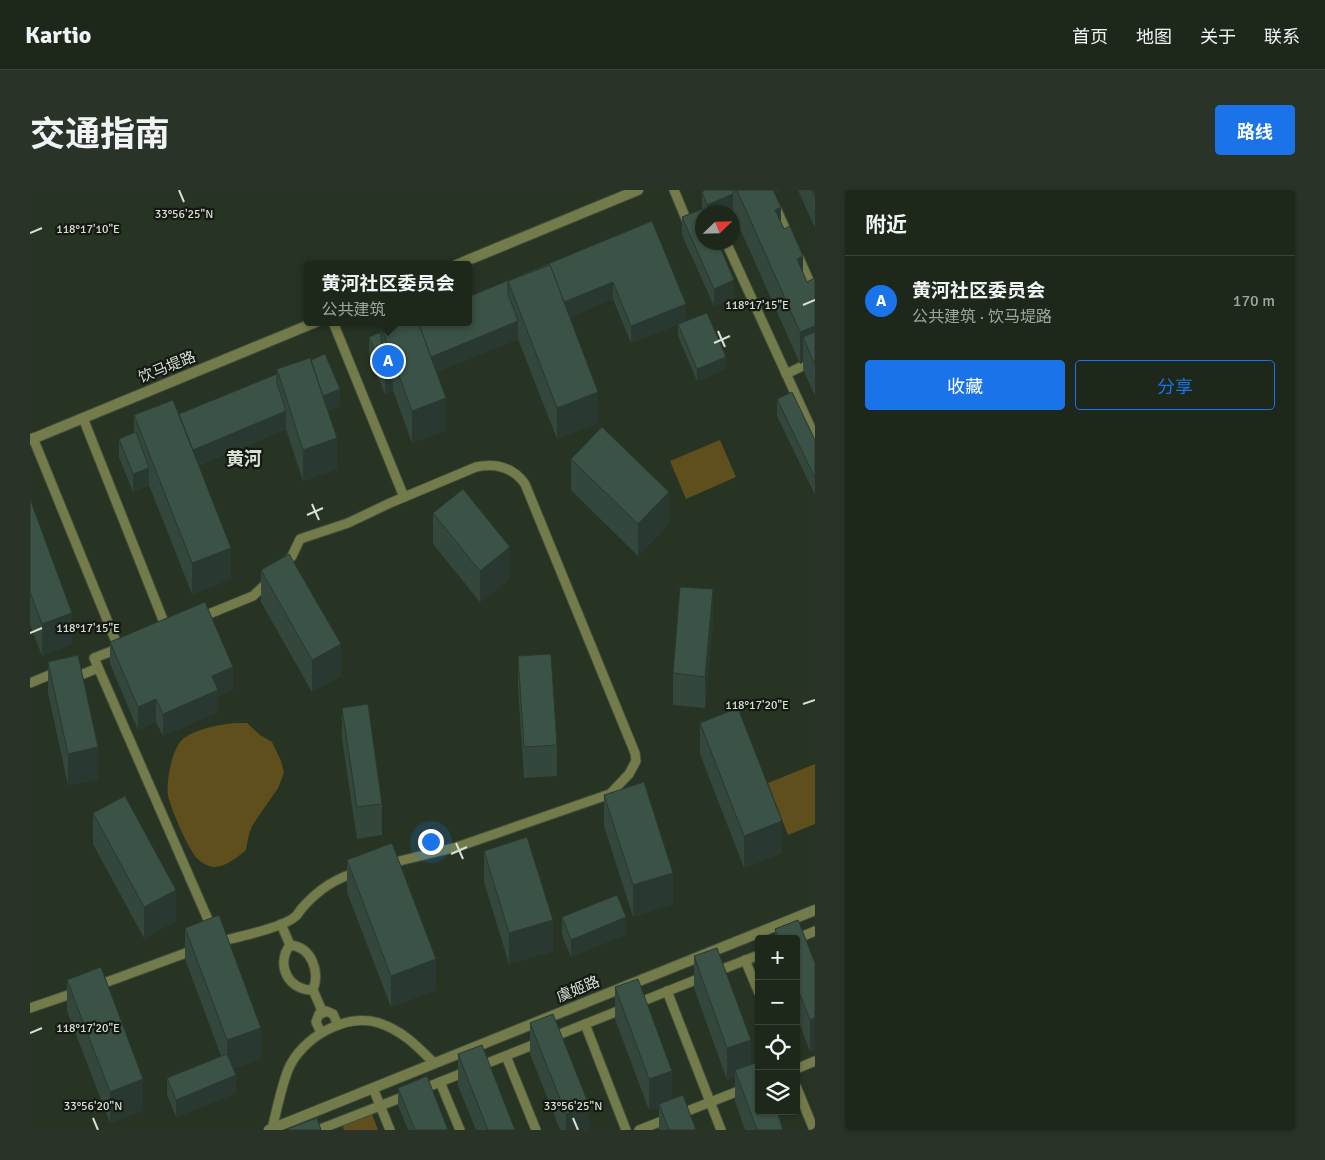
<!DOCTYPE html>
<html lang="zh">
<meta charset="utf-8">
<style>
:root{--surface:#1d271a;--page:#2a3327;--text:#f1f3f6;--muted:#a0a5a2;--line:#3b4439;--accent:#1a73e8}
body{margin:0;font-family:Signika,"Noto Sans SC",sans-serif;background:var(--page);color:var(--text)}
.controls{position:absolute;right:15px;bottom:15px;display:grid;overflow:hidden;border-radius:5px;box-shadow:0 1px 4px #0004}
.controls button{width:45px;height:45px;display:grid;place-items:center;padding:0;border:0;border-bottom:1px solid var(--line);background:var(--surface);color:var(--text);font:25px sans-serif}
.compass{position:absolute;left:665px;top:15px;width:45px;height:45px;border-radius:50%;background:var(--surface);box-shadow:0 1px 4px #0004;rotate:67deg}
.you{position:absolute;left:400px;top:651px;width:18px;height:18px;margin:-12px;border:4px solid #fff;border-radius:50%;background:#1a73e8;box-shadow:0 0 0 8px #1a73e833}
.badge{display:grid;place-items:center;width:32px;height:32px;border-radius:50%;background:var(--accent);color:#fff;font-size:16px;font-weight:700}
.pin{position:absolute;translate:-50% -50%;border:2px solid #fff;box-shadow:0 1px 5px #0006}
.popup{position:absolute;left:274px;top:71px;width:168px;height:65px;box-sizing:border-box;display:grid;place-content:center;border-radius:5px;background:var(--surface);filter:drop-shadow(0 1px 4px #0005);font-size:16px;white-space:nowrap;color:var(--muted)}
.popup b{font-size:19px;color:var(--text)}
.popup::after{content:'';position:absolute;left:50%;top:100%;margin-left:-10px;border:10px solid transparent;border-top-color:var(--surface)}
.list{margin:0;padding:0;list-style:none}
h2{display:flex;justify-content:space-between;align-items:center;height:65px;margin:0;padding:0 20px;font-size:21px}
h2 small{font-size:16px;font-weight:400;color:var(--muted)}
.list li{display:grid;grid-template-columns:32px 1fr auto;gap:15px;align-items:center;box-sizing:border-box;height:90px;padding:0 20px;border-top:1px solid var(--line)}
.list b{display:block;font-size:19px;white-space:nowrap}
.list p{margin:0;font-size:16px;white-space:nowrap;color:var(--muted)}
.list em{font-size:16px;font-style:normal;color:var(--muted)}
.actions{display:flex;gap:10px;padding:15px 20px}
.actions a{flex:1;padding:11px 0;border:1px solid var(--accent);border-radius:5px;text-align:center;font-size:18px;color:var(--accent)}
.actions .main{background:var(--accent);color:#fff}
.icon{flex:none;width:28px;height:28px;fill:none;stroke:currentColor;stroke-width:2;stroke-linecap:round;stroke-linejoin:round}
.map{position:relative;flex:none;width:785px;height:940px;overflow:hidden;border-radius:5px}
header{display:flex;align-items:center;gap:30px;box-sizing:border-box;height:70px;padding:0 25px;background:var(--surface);border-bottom:1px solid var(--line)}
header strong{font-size:24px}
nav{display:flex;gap:28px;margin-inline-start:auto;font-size:18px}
.intro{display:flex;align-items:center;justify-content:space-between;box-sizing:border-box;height:120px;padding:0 30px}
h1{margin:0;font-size:35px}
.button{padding:12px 22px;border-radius:5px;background:var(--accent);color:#fff;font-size:18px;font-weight:700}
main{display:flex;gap:30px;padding:0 30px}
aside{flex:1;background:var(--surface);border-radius:5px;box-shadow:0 1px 4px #0004}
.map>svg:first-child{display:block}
</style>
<header>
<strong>Kartio</strong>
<nav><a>首页</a><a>地图</a><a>关于</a><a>联系</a></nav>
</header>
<div class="intro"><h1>交通指南</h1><a class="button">路线</a></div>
<main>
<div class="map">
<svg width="785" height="940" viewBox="0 0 785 940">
<rect width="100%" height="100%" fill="#273423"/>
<!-- green -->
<g fill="#5e4f1d">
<polygon points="690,250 706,287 656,309 640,271"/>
<path d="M205,533H217L230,545L242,552L251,571L254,583L248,598L222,636L219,644L216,660C208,667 194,678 183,677C179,676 171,673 169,670C160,664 140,617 138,605C136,591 142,557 154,548C169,538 188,535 205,533Z"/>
<polygon points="785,574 785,634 758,645 738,593"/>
<polygon points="342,924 348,940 314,940 313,936"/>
</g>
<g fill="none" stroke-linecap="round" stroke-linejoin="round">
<defs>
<g id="lane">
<polyline points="644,0 659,36"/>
<polyline points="746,18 759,47"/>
<polyline points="696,52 785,247"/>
<polyline points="769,68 785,104"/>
<polyline points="303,132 374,307"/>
<polyline points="756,184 785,170"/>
<polyline points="53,228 137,440"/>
<polyline points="3,248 89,459"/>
<path d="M255,375L262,366L270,349L318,333L360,313L446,277C465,273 483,277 495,294L605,563L606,571L599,584L580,604L427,657L357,674"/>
<polyline points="169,428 223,406 239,391"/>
<polyline points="90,458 64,468 183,741"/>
<polyline points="41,489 68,478"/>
<polyline points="0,493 22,484 24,490"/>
<polyline points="251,734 260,755"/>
<polyline points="766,749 785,741"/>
<path d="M188,752C207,747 253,738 266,726C268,724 270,720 273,717C288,700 305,688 328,682"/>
<polyline points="715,770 729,803"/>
<polyline points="685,782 729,765"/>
<polyline points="66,796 164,760"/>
<path d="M283,800C259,801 245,775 260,755C282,757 290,782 283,800L293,823"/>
<polyline points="637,801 691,940"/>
<polyline points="0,818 47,802"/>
<polyline points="555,834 596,940"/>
<polyline points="291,843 286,832 289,824 296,821 303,824 308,835"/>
<polyline points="476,866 506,940"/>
<polyline points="766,879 785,871"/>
<polyline points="410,892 430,940"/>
<polyline points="766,896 784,940"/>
<polyline points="343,898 360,940"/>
<polyline points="390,900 673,787"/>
<path d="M242,939C247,919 251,898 258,880C271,848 316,822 349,833C373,841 387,856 404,873"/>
<polyline points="288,940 378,905"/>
<polyline points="609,940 729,893"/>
</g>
<g id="street">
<polyline points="426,75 608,0"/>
<polyline points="0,250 286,132"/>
<polyline points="239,940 785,720"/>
</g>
</defs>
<!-- lane casing -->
<use href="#lane" stroke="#434f3f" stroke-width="11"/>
<!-- street casing -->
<use href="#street" stroke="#434f3f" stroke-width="12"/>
<!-- lane -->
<use href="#lane" stroke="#747b4a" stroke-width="9"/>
<!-- street -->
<use href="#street" stroke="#747b4a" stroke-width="10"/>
</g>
<!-- wall -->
<g fill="#33473c">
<polygon points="675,0 752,0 745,3 751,32 777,92 785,88 785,206 773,179 773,172 770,174 703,23 703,21 700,22 672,22 704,107 684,116 652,45 652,27 672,19 672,2"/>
<polygon points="768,0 785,0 785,38"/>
<polygon points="622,31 656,131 601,153 583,109 540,127 568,233 527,249 488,149 406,182 416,240 382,253 363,200 355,204 339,165 339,147 351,142 351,136 438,132 438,107"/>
<polygon points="648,134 696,179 667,191 648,146"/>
<polygon points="247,179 310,216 298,221 307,279 273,291 256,239 169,275 201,389 162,404 119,295 103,302 89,267 89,249 104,243 104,225 149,224 247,184"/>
<polygon points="747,209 785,250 785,305 747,226"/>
<polygon points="541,269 639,333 608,366 541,300"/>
<polygon points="0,309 42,454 12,466 0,434"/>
<polygon points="403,323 480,388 450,412 403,354"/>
<polygon points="231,380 311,486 282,502 231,412"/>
<polygon points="683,431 675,518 643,515 643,483"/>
<polygon points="80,452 203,500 188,506 188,522 133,546 126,532 108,540 80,474"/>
<polygon points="488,466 527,555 527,586 494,588 488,498"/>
<polygon points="18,472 68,589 38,595 18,503"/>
<polygon points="312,518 352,614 352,645 327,649 312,549"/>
<polygon points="670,533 752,663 714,678 670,564"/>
<polygon points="574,605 643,714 603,727 574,636"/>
<polygon points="63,623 146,731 114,748 63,654"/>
<polygon points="454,661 523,761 479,774 454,692"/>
<polygon points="317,670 406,800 361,817 317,702"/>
<polygon points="532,727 596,744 541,767 532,745"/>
<polygon points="768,730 785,773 785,860 780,861 766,825 766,749 745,749 745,739"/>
<polygon points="155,738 231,869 203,879 206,903 146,927 137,905 137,888 191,866 155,769"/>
<polygon points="664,766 721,874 753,940 715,940 705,911 705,887 697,890 664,798"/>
<polygon points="37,790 113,920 80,933 37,821"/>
<polygon points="585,797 642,909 666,940 629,940 629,917 619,920 585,829"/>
<polygon points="500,833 559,940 530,940 500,864"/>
<polygon points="428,864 485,940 446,940 428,896"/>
<polygon points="368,898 418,940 378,940 368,915"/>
</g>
<!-- shaded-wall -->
<g fill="#293931">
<polygon points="712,0 752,0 714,17"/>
<polygon points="703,4 703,21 700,22 677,22 677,15"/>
<polygon points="751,17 751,49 745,20"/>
<polygon points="773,66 773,97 767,69"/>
<polygon points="704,90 704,107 684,116 684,99"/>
<polygon points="583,92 583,109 530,132 530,114"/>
<polygon points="656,114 656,131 601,153 601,136"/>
<polygon points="488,131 488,149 396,186 396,169"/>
<polygon points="785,136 785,167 773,147 773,172 770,174 770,142"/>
<polygon points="696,167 696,179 667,191 667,179"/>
<polygon points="363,183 363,200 355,204 355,186"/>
<polygon points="310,199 310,216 289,225 289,207"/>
<polygon points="568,202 568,233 527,249 527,218"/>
<polygon points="416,208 416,240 382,253 382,221"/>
<polygon points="256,221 256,239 158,279 158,262"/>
<polygon points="307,248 307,279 273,291 273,260"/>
<polygon points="119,278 119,295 103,302 103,284"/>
<polygon points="639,302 639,333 608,366 608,334"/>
<polygon points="480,357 480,388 450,412 450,381"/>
<polygon points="201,358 201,389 162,404 162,373"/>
<polygon points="683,399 683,431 675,518 675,487"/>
<polygon points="42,423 42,454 12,466 12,434"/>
<polygon points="311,454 311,486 282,502 282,470"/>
<polygon points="203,477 203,500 188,506 188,522 133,546 133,524 182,486"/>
<polygon points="126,509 126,532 108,540 108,517"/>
<polygon points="68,557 68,589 38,595 38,564"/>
<polygon points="752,631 752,663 714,678 714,646"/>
<polygon points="643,683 643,714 603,727 603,695"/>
<polygon points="146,700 146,731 114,748 114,717"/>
<polygon points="596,727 596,744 541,767 541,750"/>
<polygon points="523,730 523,761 479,774 479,743"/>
<polygon points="406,769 406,800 361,817 361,786"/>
<polygon points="785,828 785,860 780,861 780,830"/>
<polygon points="231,838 231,869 197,881 197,850"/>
<polygon points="721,850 721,881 705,880 705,887 697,890 697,858"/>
<polygon points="642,881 642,912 629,914 629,917 619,920 619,889"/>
<polygon points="206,885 206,903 146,927 146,910"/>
<polygon points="113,889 113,920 80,933 80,902"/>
<polygon points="559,915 559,940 536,940 536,924"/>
</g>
<!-- building -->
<g fill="#3b5246" stroke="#293931">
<polygon points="675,0 703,0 703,4 677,15 672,2"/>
<polygon points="707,0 743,0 751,17 745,20 754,39 760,36 773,66 767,69 777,92 785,88 785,136 770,142"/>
<polygon points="782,0 785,0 785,7"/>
<polygon points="672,19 674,22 672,22 672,52 688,52 704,90 684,99 652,27"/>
<polygon points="622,31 656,114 601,136 583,92 534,112 520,75 478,91 478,104 488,131 401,167 388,132 438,132 438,107"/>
<polygon points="520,75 568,202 527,218 478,91"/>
<polygon points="677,123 696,167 667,179 648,134"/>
<polygon points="360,132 388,132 416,208 382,221 351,136"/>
<polygon points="351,142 351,150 363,183 355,186 339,147"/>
<polygon points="785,142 785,175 773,147"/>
<polygon points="295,164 310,199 293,206 281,170"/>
<polygon points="280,168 307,248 273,260 247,179"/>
<polygon points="247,184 247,193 256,221 163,260 149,224"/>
<polygon points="762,202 785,250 785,288 747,209"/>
<polygon points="143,210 201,358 162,373 104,225"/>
<polygon points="572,237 639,302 608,334 541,269"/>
<polygon points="106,242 119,278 103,284 89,249"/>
<polygon points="433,299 480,357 450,381 403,323"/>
<polygon points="0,309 42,423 12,434 0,402"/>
<polygon points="259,364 311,454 282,470 231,380"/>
<polygon points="650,397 683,399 675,487 643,483"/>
<polygon points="175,412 203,477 182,486 188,500 133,524 126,509 108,517 80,452"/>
<polygon points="521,464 527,555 494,557 488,466"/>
<polygon points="48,465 68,557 38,564 18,472"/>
<polygon points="338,514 352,614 327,617 312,518"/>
<polygon points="708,518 752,631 714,646 670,533"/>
<polygon points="614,592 643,683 603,695 574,605"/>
<polygon points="95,606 146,700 114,717 63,623"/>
<polygon points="497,647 523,730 479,743 454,661"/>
<polygon points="362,653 406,769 361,786 317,670"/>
<polygon points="587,705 596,727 541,750 532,727"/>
<polygon points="189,725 231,838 197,850 155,738"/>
<polygon points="768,730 785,773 785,828 780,830 766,794 766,749 749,749 745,739"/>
<polygon points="687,758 721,850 697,858 664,766"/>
<polygon points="71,777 113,889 80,902 37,790"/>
<polygon points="608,789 642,881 619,889 585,797"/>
<polygon points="523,824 559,915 536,924 500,833"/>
<polygon points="452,855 485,940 458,940 428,864"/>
<polygon points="197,864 206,885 146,910 137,888"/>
<polygon points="728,872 729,921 747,921 753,940 727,940 705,880"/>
<polygon points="397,886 418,940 385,940 368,898"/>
<polygon points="653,905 666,940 639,940 629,914"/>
<polygon points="287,928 291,940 254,940"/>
</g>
<!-- ticks -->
<path fill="none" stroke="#d7dfd5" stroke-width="2" d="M149,0L154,12M0,43L12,38M773,115L785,110M688,141L695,157M684,153L700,146M282,314L289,330M277,325L293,318M0,443L12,438M773,514L785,510M426,653L433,669M421,664L437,657M0,843L12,838M63,928L68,940M543,928L548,940"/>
<g text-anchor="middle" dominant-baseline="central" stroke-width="4.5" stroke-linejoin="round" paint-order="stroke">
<!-- street labels -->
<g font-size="15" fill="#d7dfd5" stroke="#141912">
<text transform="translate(137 177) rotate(-22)">饮马堤路</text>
<text transform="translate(548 799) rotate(-22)">虞姬路</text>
</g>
<!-- quarter labels -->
<g font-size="18" font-weight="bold" fill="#d7dfd5" stroke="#141912">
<text x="214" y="269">黄河</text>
</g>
</g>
<g font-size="12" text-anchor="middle" fill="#d7dfd5" stroke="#141912" stroke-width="4.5" stroke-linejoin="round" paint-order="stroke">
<text x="154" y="28">33°56'25"N</text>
<text x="58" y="43">118°17'10"E</text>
<text x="727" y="119">118°17'15"E</text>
<text x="58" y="442">118°17'15"E</text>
<text x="727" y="519">118°17'20"E</text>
<text x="58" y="842">118°17'20"E</text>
<text x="63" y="920">33°56'20"N</text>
<text x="543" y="920">33°56'25"N</text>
</g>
</svg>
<div class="controls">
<button>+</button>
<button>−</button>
<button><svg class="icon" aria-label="locate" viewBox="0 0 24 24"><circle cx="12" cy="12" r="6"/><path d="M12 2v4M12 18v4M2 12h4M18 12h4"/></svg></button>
<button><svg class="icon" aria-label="layers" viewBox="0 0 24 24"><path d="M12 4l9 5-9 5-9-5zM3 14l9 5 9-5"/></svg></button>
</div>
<svg class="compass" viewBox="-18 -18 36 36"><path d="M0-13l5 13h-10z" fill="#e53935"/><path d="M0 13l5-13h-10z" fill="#a0a5a2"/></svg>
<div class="you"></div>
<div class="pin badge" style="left:358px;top:171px">A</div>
<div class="popup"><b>黄河社区委员会</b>公共建筑</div>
</div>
<aside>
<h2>附近<small></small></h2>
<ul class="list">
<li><span class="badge">A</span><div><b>黄河社区委员会</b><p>公共建筑 · 饮马堤路</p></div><em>170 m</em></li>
</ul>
<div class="actions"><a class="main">收藏</a><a>分享</a></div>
</aside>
</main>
